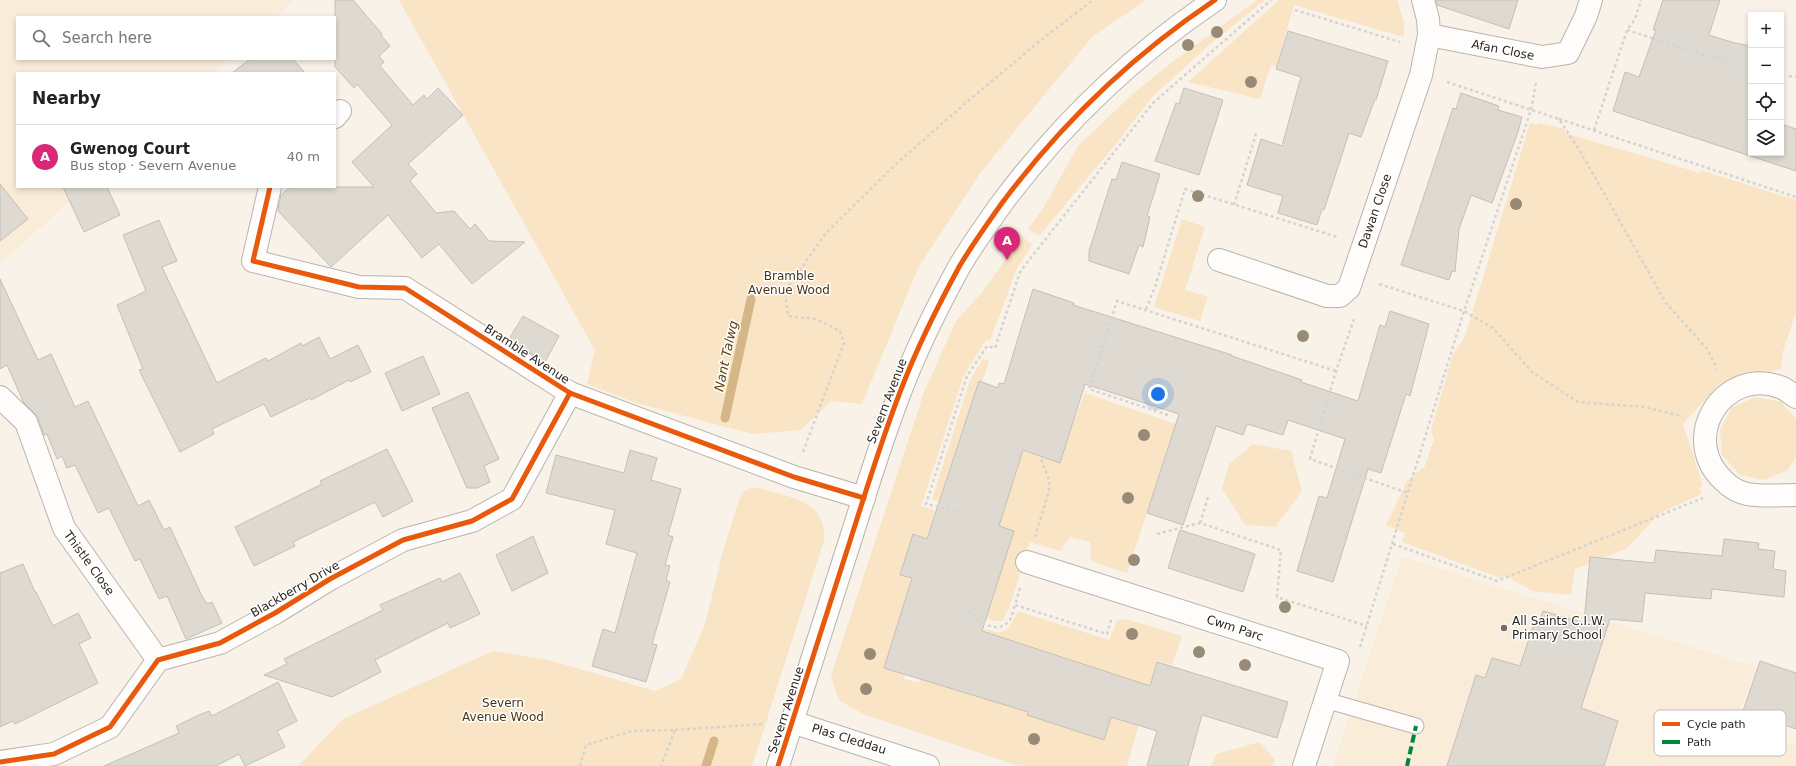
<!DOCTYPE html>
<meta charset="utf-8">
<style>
:root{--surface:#fff;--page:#f6f6f6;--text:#222;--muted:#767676;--line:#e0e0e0;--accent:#db2777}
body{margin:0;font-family:"DejaVu Sans",sans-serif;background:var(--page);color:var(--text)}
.controls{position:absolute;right:12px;top:12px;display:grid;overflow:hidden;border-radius:0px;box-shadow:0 2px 6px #0003}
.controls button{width:36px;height:36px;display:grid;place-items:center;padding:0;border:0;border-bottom:1px solid var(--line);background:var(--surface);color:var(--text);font:20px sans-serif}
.you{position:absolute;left:1158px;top:394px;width:14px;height:14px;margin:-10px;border:3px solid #fff;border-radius:50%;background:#1a73e8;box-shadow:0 0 0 6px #1a73e833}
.badge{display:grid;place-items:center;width:26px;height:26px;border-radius:50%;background:var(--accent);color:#fff;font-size:13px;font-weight:700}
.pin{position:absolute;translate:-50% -33px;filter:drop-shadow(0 1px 2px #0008)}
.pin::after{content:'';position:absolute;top:21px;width:14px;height:12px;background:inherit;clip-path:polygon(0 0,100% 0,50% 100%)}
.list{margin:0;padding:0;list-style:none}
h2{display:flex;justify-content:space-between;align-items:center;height:52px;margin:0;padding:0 16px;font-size:17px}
h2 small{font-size:13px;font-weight:400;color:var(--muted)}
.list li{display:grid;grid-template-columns:26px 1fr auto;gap:12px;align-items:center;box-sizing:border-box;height:64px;padding:0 16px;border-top:1px solid var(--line)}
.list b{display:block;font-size:15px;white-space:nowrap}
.list p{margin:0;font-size:13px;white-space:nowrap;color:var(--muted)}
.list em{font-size:13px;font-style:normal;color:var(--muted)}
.icon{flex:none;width:22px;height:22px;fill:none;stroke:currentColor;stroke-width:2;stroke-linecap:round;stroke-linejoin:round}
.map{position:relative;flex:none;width:1796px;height:766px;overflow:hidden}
.search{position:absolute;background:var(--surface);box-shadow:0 2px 6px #0003;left:16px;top:16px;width:320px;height:44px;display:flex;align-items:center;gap:10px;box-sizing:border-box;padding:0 14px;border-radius:0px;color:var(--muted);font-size:15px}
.panel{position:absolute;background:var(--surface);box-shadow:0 2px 6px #0003;left:16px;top:72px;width:320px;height:116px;border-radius:0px}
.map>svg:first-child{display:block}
</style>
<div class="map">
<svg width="1796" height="766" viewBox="0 0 1796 766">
<rect width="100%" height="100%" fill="#f8f2e8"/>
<!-- built -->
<g fill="#f9ecd9">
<polygon points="0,0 294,0 275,17 17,17 17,59 228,59 213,73 17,73 17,187 85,187 0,264"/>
<polygon points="1402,557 1756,667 1735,726 1796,745 1796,766 1333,766"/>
</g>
<!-- green -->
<g fill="#f9e4c5">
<polygon points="399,0 1146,0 1092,37 981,172 918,268 862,404 831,401 801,430 752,434 636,403 587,384 595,350"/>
<polygon points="1257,0 1265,0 1209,45 1152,97 1119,140 1039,236 1028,229 1043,209 1078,146 1134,93 1171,63"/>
<polygon points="1279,0 1397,0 1404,23 1404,37 1294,5 1276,67 1271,65 1260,99 1188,82"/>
<polygon points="1530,123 1537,125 1538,123 1564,129 1565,133 1700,173 1700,170 1796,200 1796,312 1783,351 1781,369 1720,383 1683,424 1703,486 1699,488 1702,494 1660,513 1626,549 1575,569 1571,595 1533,591 1505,576 1501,578 1402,542 1405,533 1386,525 1407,481 1425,466 1434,439 1431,430 1453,355 1465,337"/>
<polygon points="1182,219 1205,227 1185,290 1208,297 1200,321 1154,307"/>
<polygon points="1022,236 1032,245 1017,268 990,341 986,340 964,375 921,506 936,511 927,539 913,534 901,574 913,579 912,583 928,588 926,594 909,589 884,667 905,674 904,679 919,683 925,666 933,669 930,681 1002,704 1007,691 1015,693 1011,706 1023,709 1029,694 1033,695 1028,715 1104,739 1111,717 1123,720 1128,703 1110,697 1117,675 1038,650 1033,666 1031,666 1036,648 952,622 954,614 965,612 969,622 978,627 999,633 1009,628 1018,611 1109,640 1117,621 1125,619 1182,636 1172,665 1157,661 1153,677 1167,682 1159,708 1145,704 1127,766 1019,766 863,714 839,700 831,676 924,392 956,321 984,290"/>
<polygon points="983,359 989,361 982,382 979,381 967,416 981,433 963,427 939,502 932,499 970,380"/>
<polygon points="1085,393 1176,424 1127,573 1096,563 1091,560 1090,542 1070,537 1060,551 1030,542 1009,608 1002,621 994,621 977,614 993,597 1014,531 999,526 1020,450 1060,462 1073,423"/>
<polygon points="1756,397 1781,402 1796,419 1796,457 1788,470 1764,480 1740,475 1722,455 1720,430 1732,407"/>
<polygon points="1253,444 1291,451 1302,491 1275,527 1245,525 1222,488 1229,464"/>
<path d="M751,487C772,492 815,498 822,522C824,527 824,532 825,537L752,766H298L343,719L493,651L549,660L655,691L681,679L705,624L723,551L741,494Z"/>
<polygon points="1260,742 1275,760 1272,766 1211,766 1216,754"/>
</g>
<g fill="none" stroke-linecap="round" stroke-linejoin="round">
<!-- stream -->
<g stroke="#d4b687" stroke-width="9">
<polyline points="725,418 751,299"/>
<polyline points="706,766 714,741"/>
</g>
</g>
<!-- building -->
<g fill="#dfdad1" stroke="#c4bfb7">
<polygon points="335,0 353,0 382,34 381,35 390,46 379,56 384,62 380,66 413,105 424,95 427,99 438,88 463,115 408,164 417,174 410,181 436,213 454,211 470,229 475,224 489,241 525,242 472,284 439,244 422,258 388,215 331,267 279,212 278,210 281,195 290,187 374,187 352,162 392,125 357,84 354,88 335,67"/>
<polygon points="1436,0 1518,0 1509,29 1437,5"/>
<polygon points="1663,0 1720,0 1709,35 1735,43 1751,46 1751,153 1781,153 1781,124 1796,129 1796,171 1613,111 1625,72 1639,77 1656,30 1653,30"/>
<polygon points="1288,31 1388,61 1376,100 1375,99 1361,137 1349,133 1324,210 1322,209 1317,225 1278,213 1283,196 1247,185 1261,139 1282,146 1301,77 1276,69"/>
<polygon points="250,59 293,59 305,73 232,73"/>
<polygon points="1184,88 1223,100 1199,175 1155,161 1176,103 1179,104"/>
<polygon points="1461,93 1499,106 1498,110 1522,117 1518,132 1492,203 1471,195 1459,229 1455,272 1452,271 1449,280 1401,265 1453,108 1456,109"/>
<polygon points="1122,162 1160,174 1147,216 1150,217 1143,247 1139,245 1129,274 1089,261 1089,251 1097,226 1112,179 1116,180"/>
<polygon points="0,184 28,219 0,241"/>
<polygon points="63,187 107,187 120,215 84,232"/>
<polygon points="159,220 177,261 162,267 217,383 266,358 268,361 301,343 302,346 319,337 330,359 358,345 371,372 350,382 349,380 311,400 310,398 271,417 264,404 212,429 214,434 180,452 139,370 143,369 117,305 146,291 123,235"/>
<polygon points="0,279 38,360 51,354 75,407 88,401 138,506 149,500 164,530 170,527 201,594 207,604 212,602 222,623 186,639 167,596 159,599 140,559 135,561 109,508 98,513 75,465 67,468 62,456 57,459 47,434 44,435 38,417 24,403 7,365 0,369"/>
<polygon points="1033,289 1074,303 1073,305 1232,355 1232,356 1302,380 1301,382 1358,401 1380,325 1385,327 1390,311 1429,324 1410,396 1406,394 1381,473 1368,469 1333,582 1297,571 1319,496 1327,498 1345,439 1288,420 1283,435 1247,424 1243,435 1216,426 1183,525 1147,513 1179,414 1085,384 1060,463 1023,450 999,526 1014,531 982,631 1150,686 1157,662 1288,702 1277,738 1202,715 1188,766 1147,766 1157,731 1111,717 1104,740 1027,715 1028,712 884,668 912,578 900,575 913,534 927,539 979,381 998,388 999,383 1004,384"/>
<polygon points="523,316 559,336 545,362 509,339"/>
<polygon points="423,356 440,394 402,411 385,373"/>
<polygon points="468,392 499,459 484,466 490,482 477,488 467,488 432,408"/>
<polygon points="387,449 413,501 383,517 375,502 293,542 295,546 254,566 235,527 322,484 320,481"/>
<polygon points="630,450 657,458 651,480 681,489 668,535 673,537 665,565 670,566 666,580 670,582 652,644 657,645 646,682 592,666 603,629 615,633 637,553 606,544 615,510 546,493 556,455 624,473"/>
<polygon points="1180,530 1255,554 1243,592 1168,568"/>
<polygon points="533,536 548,573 512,591 496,555"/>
<polygon points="1724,539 1759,543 1758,549 1775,551 1773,569 1786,571 1784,597 1712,589 1711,599 1645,593 1642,622 1610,619 1581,708 1618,721 1604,766 1447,766 1476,675 1485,678 1492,658 1520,666 1534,624 1539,624 1543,611 1584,623 1590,557 1654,563 1656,550 1722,556"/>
<polygon points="23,564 35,592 36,592 53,626 78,613 91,638 79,644 98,683 15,724 13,721 0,727 0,573"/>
<polygon points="460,573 480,614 450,628 448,623 375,660 381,672 332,697 264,675 287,664 284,659 383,610 380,605 440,578 442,582"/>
<polygon points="1760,661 1796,673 1796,729 1743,711"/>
<polygon points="278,682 297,721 277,731 285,747 245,766 239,754 216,766 104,766 179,733 176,726 199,715 209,711 212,716"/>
</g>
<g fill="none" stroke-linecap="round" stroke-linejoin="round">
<defs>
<polyline id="service" points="1325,700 1416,726"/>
<g id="minor">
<polyline points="1429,35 1542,57 1568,53 1586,16 1591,0"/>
<polyline points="335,117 340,111"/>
<polyline points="270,187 253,261 359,287 405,288 570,393 794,477 864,498"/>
<polyline points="1219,260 1327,296 1340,296 1349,288 1421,75 1429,35 1428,19 1423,0"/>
<polyline points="0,397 26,422 64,528 158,660"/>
<path d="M1796,397C1791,394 1786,389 1780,387C1723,366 1678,439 1724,481C1730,487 1738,492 1747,494C1762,497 1781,495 1796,495"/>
<polyline points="1027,562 1338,661 1304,766"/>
<polyline points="792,722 928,766"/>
<polyline points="0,762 54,754 110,727 158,660 220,643 275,613 330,579 403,540 472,521 512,499 570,393"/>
<path d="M778,766C802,691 826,616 850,541C867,488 883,434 904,382C919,343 939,304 959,267C972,245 987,224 1002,203C1061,124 1133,55 1215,0"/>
</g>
</defs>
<!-- service casing -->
<use href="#service" stroke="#b9b4ac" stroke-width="17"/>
<!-- minor casing -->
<use href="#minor" stroke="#b9b4ac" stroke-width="24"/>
<!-- path -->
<g stroke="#d5d3d1" stroke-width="2.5" stroke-dasharray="3 3" stroke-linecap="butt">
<polyline points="1295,10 1400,42"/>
<polyline points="1627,30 1736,65"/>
<polyline points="1789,76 1796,77"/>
<polyline points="1447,82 1559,119 1580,151 1666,303 1708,350 1717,369"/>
<polyline points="1559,119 1796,197"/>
<polyline points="1594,130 1627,30 1635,19 1641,0"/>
<polyline points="1234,205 1257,131"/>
<polyline points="1379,284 1464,311 1493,328 1532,372 1578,402 1644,407 1681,416"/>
<polyline points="1146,309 1155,287 1185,189 1337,237"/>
<polyline points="1354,319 1336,371 1310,459 1408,493"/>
<polyline points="1168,415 1089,389 1117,301 1336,371"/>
<polyline points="803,452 844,343 840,331 816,319 788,316 785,291 826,233 896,164 968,101 1041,40 1093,0"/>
<polyline points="956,511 926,504 967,376 987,346 995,348 1020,272 1029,260 1153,103 1271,0"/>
<polyline points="1200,523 1209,494"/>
<polyline points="1157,534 1200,523 1281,550 1277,597 1367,626"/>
<polyline points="1035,537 1049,491 1049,480 1040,456"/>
<polyline points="1393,544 1497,581 1703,498"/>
<polyline points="1020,588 1015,605 1107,634 1112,617"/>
<path d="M969,611C978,622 997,635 1009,621C1012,617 1013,610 1015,605"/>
<polyline points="1360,647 1464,311 1531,110 1536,83"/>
<polyline points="675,730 764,724"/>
<polyline points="580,766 586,745 632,731 675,730 661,766"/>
</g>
<!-- service -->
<use href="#service" stroke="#fefdfc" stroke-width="15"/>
<!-- minor -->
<use href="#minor" stroke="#fefdfc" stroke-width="22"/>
<!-- quiet -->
<polyline stroke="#00873e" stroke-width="4" stroke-dasharray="8 4" stroke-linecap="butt" points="1407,766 1416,726"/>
<defs>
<g id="cycleway">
<polyline points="270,187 253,261 359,287 405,288 570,393 794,477 864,498"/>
<polyline points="0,762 54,754 110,727 158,660 220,643 275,613 330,579 403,540 472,521 512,499 570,393"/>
<path d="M778,766C802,691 826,616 850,541C867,488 883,434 904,382C919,343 939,304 959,267C972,245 987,224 1002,203C1061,124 1133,55 1215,0"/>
</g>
</defs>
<!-- cycleway casing -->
<use href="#cycleway" stroke="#fff" stroke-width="8"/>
<!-- cycleway -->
<use href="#cycleway" stroke="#e8590c" stroke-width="5"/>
</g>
<!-- trees -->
<g fill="#978a76">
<circle cx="1217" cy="32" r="6"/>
<circle cx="1188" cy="45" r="6"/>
<circle cx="1251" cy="82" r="6"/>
<circle cx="1198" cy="196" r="6"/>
<circle cx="1516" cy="204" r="6"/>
<circle cx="1303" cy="336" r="6"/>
<circle cx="1144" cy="435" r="6"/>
<circle cx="1128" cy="498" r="6"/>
<circle cx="1134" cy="560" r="6"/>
<circle cx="1285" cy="607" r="6"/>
<circle cx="1132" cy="634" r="6"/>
<circle cx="1199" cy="652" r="6"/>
<circle cx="870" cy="654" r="6"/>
<circle cx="1245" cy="665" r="6"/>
<circle cx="866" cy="689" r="6"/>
<circle cx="1034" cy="739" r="6"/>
</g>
<!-- markers -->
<circle fill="#736d65" stroke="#fff" stroke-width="1.5" cx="1504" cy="628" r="4"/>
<g text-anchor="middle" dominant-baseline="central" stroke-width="3" stroke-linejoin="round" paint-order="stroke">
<!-- street labels -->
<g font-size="12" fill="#2c261f" stroke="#fff">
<text transform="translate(1503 50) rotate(11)">Afan Close</text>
<text transform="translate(1375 211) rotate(-71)">Dawan Close</text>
<text transform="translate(527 354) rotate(33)">Bramble Avenue</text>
<text transform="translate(887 401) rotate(-69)">Severn Avenue</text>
<text transform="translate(89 563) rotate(54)">Thistle Close</text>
<text transform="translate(295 589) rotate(-30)">Blackberry Drive</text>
<text transform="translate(1235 628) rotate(18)">Cwm Parc</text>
<text transform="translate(786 710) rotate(-72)">Severn Avenue</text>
<text transform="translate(849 739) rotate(17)">Plas Cleddau</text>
</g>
<!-- park labels -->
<g font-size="12" fill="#473518" stroke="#fff">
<text x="789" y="276">Bramble<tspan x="789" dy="14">Avenue Wood</tspan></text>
<text x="503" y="703">Severn<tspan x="503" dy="14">Avenue Wood</tspan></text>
</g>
<!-- poi labels -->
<g font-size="12" fill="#2c261f" stroke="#fff" text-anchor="start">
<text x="1512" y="621">All Saints C.I.W.<tspan x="1512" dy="14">Primary School</tspan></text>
</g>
<!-- water labels -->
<g font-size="13" font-style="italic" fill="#5c400d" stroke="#fff">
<text transform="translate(726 356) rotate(-78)">Nant Talwg</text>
</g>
</g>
<!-- legend -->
<rect x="1654" y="710" width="132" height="46" rx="6" fill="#fff" stroke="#c0bebc" stroke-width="1"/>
<rect x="1662" y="722" width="18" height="4" fill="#e8590c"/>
<rect x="1662" y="740" width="18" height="4" fill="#00873e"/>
<g font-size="11" fill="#2c261f">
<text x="1687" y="728">Cycle path</text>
<text x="1687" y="746">Path</text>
</g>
</svg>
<div class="controls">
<button>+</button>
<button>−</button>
<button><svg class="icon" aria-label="locate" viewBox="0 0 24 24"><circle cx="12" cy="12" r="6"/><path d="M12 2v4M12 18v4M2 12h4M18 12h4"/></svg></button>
<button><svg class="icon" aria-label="layers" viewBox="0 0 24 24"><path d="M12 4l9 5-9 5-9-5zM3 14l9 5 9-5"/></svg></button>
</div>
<div class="you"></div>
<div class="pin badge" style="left:1007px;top:260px">A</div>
<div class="search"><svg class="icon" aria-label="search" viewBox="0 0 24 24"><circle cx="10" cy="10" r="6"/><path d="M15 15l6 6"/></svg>Search here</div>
<section class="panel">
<h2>Nearby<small></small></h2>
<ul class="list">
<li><span class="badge">A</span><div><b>Gwenog Court</b><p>Bus stop · Severn Avenue</p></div><em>40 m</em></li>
</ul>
</section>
</div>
